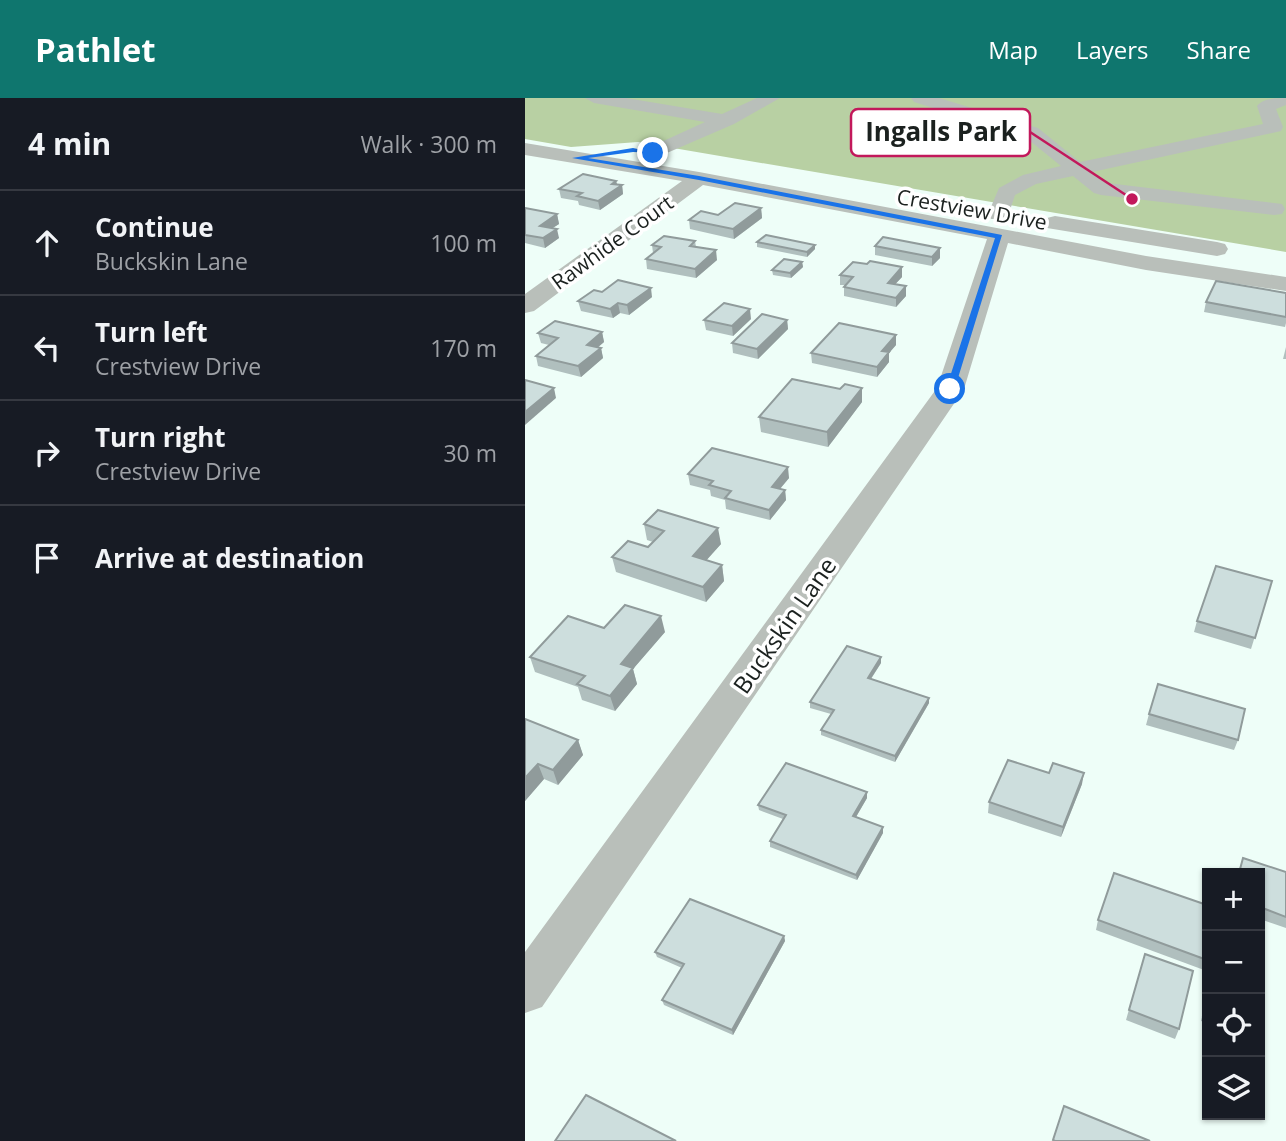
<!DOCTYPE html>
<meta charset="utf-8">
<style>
:root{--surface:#171b24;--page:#242831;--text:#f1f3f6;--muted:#9ea1a6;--line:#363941;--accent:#0f766e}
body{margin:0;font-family:"Open Sans",sans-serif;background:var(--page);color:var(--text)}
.controls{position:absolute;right:21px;bottom:21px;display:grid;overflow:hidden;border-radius:0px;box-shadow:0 2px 5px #0004}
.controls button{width:63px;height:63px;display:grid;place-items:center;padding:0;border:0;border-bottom:2px solid var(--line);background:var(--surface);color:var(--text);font:35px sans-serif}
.stop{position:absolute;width:21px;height:21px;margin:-16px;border:5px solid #1a73e8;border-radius:50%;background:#fff}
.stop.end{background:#1a73e8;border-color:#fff;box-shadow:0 2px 7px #0008}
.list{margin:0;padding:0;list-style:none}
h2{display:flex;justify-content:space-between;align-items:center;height:91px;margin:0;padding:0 28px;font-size:30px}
h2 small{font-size:23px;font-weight:400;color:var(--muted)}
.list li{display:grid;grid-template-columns:46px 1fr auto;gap:21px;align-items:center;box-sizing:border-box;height:105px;padding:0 28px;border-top:2px solid var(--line)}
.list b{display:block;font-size:26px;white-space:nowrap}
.list p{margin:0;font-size:23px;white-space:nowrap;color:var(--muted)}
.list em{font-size:23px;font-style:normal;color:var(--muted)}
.icon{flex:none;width:38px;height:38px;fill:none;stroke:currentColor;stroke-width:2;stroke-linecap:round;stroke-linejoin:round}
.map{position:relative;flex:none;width:761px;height:1043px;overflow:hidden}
header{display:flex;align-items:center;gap:42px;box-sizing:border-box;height:98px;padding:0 35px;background:var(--accent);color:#fff}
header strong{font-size:33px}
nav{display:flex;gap:38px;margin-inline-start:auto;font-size:24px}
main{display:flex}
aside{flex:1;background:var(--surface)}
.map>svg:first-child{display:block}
</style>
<header>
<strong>Pathlet</strong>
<nav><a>Map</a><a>Layers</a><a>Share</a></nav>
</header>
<main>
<aside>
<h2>4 min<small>Walk · 300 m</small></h2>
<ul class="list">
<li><svg class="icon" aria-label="ahead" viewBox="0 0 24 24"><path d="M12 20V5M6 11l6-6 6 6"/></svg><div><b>Continue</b><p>Buckskin Lane</p></div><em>100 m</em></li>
<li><svg class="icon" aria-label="left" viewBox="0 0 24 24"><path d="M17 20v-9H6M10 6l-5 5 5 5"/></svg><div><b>Turn left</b><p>Crestview Drive</p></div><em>170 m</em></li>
<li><svg class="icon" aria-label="right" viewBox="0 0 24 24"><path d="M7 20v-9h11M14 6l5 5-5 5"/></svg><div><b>Turn right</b><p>Crestview Drive</p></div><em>30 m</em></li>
<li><svg class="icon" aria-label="arrive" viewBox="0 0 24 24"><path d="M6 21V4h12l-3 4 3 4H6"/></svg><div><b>Arrive at destination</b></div></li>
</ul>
</aside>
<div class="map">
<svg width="761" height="1043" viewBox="0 0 761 1043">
<rect width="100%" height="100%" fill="#eefef8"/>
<!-- green -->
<polygon fill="#b8d0a3" points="0,0 761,0 761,154 113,44 46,49 0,41"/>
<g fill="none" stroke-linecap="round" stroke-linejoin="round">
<!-- minor -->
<g fill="#b9bfba" fill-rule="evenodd">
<polygon points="60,0 101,0 197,16 232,0 255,0 209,26 128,61 118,55 121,51 180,24 69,5"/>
<path d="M386,0H414L513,30L555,64L738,26L732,8C738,0 751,0 761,0V7L751,11L758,29L756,33L567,74L582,85L749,105L757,106L760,111L757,116L749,117L576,97L569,95L548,78L511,86L490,97L482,121H466L463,116L474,90L498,77L536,68L499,38L389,4Z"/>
<polygon points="0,45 174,74 621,158 761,179 761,193 621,172 483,145 439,291 17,909 0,915 0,854 412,290 462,141 178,87 9,213 0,215 0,196 157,83 0,57"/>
<polygon points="530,118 692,144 700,146 703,151 700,156 692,158 522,130 519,125 522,120"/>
</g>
</g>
<!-- wall -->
<g fill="#b0bfbe">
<polygon points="91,83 92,87 97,87 98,96 75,112 54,107 53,103 36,100 34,91"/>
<polygon points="0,110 32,116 34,126 27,130 34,140 20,150 0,145"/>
<polygon points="236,110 237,120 209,141 165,131 164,122"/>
<polygon points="170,143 171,149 192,162 171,180 122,171 121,161 128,155 127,147"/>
<polygon points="232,144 290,147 290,151 282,159 232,149"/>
<polygon points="350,148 415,150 415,160 407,168 350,157"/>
<polygon points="277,164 278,169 266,180 248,177 247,172"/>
<polygon points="315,177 377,179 370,186 381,198 371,209 319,198 319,189 320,187 315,187"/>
<polygon points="77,194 127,199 104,217 95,215 88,220 56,213 53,203"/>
<polygon points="761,195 761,225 760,229 679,214 681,204"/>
<polygon points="226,221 208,238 181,232 179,222"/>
<polygon points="262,222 263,231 233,261 208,255 207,245"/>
<polygon points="77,234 79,244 73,249 76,250 78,260 56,279 13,268 11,258 24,247 16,245 13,235"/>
<polygon points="371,247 364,255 364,264 352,279 287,265 286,255"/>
<polygon points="761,249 761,261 758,261"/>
<polygon points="337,304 303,349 236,334 234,319"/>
<polygon points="163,376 264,380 255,391 260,392 261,402 245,422 201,411 200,402 186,398 185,392 165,387"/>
<polygon points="119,426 196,446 181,462 197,467 199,483 181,504 91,474 87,459 123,449 128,444 122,442"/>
<polygon points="747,483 726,551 669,534 672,523"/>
<polygon points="79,530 140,534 108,571 112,586 90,613 57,602 53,589 10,574 5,559"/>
<polygon points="356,565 346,581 404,605 370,664 296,637 296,632 306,616 285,610 285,604"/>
<polygon points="624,616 713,642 709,652 621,627"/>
<polygon points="0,621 53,642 58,657 33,687 19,681 0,703"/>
<polygon points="557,686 536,739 463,715 464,704"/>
<polygon points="342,700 331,719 358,735 332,782 245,749 245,743 258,721 234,712 233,707"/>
<polygon points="718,760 761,774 761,830 735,821 735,775 713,775"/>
<polygon points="682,807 682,863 679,872 571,832 573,822"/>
<polygon points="259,838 260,843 208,937 139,907 137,902 157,870 132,859 130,854"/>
<polygon points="620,856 654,931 650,941 601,922"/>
<polygon points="682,897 682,925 676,923"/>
</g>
<!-- shaded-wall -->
<g fill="#909b9b">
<polygon points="91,83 93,90 97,87 98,96 75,112 73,103 87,86"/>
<polygon points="236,110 237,120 209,141 208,131"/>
<polygon points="32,116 34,126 17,137 15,128"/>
<polygon points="32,131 34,140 20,150 18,140"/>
<polygon points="290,147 290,151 282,159 282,154"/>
<polygon points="415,150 415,160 407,168 407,159"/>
<polygon points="191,152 192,162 171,180 170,171"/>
<polygon points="277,164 278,169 266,180 265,175"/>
<polygon points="377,169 377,179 363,194 363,185"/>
<polygon points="381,188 381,198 371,209 371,200"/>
<polygon points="126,190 127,199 104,217 102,207"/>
<polygon points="93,205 95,215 88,220 85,211"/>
<polygon points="225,211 226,221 208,238 207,228"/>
<polygon points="262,222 263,231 233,261 232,251"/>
<polygon points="77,234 79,244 64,257 62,247"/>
<polygon points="371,237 371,247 364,255 364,264 352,279 352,269 357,253"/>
<polygon points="76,250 78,260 56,279 53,268"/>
<polygon points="29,290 31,300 0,327 0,314"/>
<polygon points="337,290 337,304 303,349 302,334"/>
<polygon points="263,369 264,380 248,399 247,389"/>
<polygon points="260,392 261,402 245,422 244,412"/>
<polygon points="193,430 196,446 171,474 168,458"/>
<polygon points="197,467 199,483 181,504 178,489"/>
<polygon points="136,518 140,534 108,571 112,586 90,613 85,598 96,566"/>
<polygon points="356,559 356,565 343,585 343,580"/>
<polygon points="404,600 404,605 370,664 370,658"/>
<polygon points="53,642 58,657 33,687 28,672"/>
<polygon points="13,666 19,681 0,703 0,680"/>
<polygon points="559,675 557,686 536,739 538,729"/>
<polygon points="342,694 342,700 328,724 328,718"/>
<polygon points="358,729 358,735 332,782 331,777"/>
<polygon points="259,838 260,843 208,937 207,932"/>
</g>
<!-- building -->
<g fill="#cddedd" stroke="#909b9b" stroke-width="2">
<polygon points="58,76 91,83 87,86 97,87 73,103 52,98 57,95 34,91"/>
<polygon points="210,105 236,110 208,131 164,122 176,113 193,117"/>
<polygon points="0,110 32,116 15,128 32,131 18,140 0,137"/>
<polygon points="241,137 290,147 282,154 232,144"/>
<polygon points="139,138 170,143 165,148 191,152 170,171 121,161 136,149 127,147"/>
<polygon points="358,139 415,150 407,159 350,148"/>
<polygon points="259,161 277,164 265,175 247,172"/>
<polygon points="345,163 377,169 363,185 381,188 371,200 319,189 328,179 315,177 328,164 342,166"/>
<polygon points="93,182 126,190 102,207 93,205 85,211 53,203 69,192 77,194"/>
<polygon points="691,183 761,195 761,219 681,204"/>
<polygon points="199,205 225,211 207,228 179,222"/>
<polygon points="237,216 262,222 232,251 207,245"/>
<polygon points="30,223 77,234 62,247 76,250 53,268 11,258 33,240 13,235"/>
<polygon points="314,225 371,237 357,253 364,254 352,269 286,255"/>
<polygon points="267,281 315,291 320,286 337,290 302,334 234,319"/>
<polygon points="0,282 29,290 0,314"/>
<polygon points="187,350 263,369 247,389 260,392 244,412 200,400 206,393 184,387 188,383 163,376"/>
<polygon points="133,412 193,430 168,458 197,467 178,489 87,459 103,443 123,449 139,433 119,426"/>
<polygon points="691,468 747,483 730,540 672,523"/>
<polygon points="100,507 136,518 96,566 108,570 85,598 52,586 60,578 5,559 43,518 79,530"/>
<polygon points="322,548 356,559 343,580 404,600 370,658 296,632 309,612 285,604"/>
<polygon points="633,586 720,611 713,642 624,616"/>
<polygon points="0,621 53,642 28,672 13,666 0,680"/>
<polygon points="483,662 524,675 528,665 559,675 538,729 464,704"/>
<polygon points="261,665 342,694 328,718 358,729 331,777 245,743 261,717 233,707"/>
<polygon points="718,760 761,774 761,819 735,809 735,775 714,775"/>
<polygon points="589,775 682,807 682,862 573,822"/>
<polygon points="165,801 259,838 207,932 137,902 159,866 130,854"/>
<polygon points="620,856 668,873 654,931 604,912"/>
<polygon points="682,900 682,919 678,918"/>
<polygon points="61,997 151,1043 30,1043"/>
<polygon points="539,1008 625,1043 530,1043 528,1042"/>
</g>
<!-- route -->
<polygon fill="#1a73e8" points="108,50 131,55 108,54 63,60 174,78 477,137 429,293 421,291 470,140 174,82 47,60"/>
<g text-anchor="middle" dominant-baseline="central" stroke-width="7" stroke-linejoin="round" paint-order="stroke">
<!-- far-street labels -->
<g font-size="21" fill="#1b211f" stroke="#fff">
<text transform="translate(447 111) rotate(10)">Crestview Drive</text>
<text transform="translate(87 144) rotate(-36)">Rawhide Court</text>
</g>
<!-- street labels -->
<g font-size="24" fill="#1b211f" stroke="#fff">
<text transform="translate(259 527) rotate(-55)">Buckskin Lane</text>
</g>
</g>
<!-- callouts -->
<path fill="none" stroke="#c2185b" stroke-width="2.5" d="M607 101L505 34"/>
<circle fill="#c2185b" stroke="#fff" stroke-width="2.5" cx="607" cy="101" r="7"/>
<rect fill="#fff" stroke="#c2185b" stroke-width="2.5" x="326" y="11" width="179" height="47" rx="7"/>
<g font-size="26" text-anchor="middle" font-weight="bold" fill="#1b211f">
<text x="416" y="43">Ingalls Park</text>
</g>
</svg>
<div class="controls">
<button>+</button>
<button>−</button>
<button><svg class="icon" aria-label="locate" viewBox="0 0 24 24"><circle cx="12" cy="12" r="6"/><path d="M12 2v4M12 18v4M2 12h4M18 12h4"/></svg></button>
<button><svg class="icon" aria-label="layers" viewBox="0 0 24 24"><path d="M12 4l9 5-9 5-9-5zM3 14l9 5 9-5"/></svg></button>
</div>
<div class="stop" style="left:425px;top:291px"></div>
<div class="stop end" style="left:128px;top:55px"></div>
</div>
</main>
